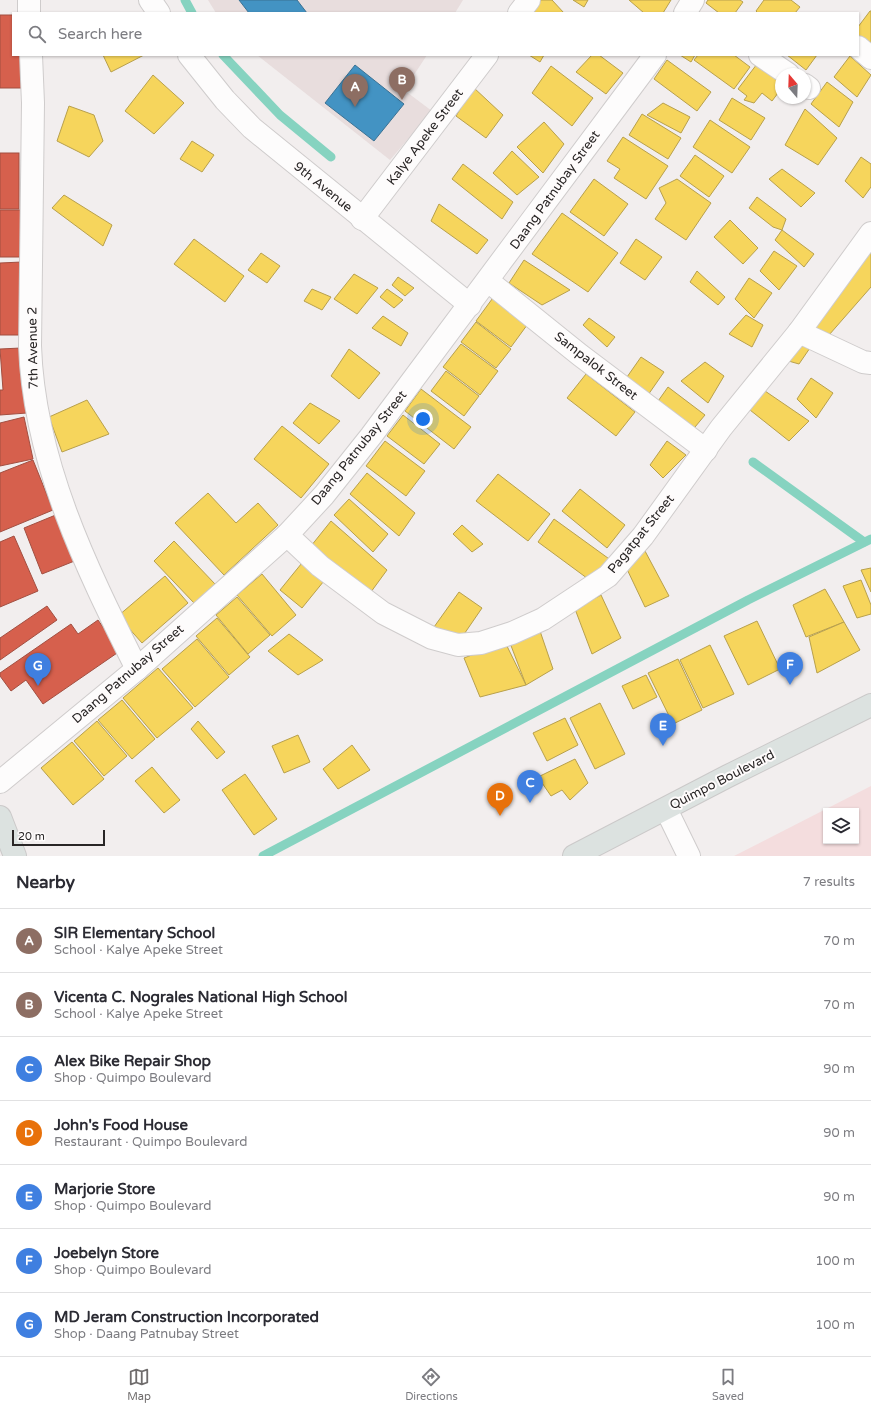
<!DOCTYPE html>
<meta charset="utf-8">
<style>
:root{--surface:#fff;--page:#f7f7f7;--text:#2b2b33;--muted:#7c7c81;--line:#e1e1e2;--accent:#6f6c6c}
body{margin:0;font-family:"Varela Round",sans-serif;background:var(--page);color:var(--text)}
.controls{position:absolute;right:12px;bottom:12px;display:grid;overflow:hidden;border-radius:0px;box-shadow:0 1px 3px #0004}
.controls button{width:36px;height:36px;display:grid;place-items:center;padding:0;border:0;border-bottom:1px solid var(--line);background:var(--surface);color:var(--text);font:20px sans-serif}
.compass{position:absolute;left:775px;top:68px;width:36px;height:36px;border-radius:50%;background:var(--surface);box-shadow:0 1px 3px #0004;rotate:341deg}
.scale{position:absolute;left:12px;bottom:10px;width:93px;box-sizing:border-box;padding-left:4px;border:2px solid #292626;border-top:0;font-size:11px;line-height:14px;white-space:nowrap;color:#292626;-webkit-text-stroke:3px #fefbfb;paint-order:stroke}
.you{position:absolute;left:423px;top:419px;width:14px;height:14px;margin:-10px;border:3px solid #fff;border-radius:50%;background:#1a73e8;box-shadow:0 0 0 6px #1a73e833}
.badge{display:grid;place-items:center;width:26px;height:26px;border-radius:50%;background:var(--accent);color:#fff;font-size:13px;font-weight:700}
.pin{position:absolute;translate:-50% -33px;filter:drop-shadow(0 1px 2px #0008)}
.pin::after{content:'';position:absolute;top:21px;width:14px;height:12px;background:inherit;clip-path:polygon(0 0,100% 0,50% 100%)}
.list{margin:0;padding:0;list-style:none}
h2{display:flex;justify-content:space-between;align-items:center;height:52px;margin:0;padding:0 16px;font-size:17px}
h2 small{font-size:13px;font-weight:400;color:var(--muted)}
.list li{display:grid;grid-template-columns:26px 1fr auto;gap:12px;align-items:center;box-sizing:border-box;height:64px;padding:0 16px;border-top:1px solid var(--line)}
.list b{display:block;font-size:15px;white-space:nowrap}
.list p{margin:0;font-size:13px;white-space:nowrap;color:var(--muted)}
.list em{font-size:13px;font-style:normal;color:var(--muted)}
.icon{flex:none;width:22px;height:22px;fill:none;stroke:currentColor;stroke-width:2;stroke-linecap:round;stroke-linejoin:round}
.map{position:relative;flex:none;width:871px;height:856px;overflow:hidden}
.search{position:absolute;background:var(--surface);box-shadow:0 1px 3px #0004;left:12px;right:12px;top:12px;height:44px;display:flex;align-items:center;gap:10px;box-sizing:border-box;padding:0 14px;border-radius:0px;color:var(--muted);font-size:15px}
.sheet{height:500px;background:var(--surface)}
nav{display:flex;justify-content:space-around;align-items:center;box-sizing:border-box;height:56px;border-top:1px solid var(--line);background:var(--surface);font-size:11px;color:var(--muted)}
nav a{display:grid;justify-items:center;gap:2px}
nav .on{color:var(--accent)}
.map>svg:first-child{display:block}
</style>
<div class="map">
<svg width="871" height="856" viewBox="0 0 871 856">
<rect width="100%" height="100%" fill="#f2eeee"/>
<!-- built -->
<g fill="#e8dddd">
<polygon points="208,0 463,0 455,13 216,13"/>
<polygon points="257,55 427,55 404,90 432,111 390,160"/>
</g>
<!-- green -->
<path fill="#f4ddde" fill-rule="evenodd" d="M871,786V856H734ZM826,811H856V841H826Z"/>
<!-- homes -->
<g fill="#f6d55c" stroke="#b8a04c">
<polygon points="539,0 552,0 564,13 531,13"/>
<polygon points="573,0 588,0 584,7"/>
<polygon points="629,0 671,0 663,13 644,13"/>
<polygon points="708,0 740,0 743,2 735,13 719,13 706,3"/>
<polygon points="764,0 791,0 800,7 795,13 758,13 756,11"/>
<polygon points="870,11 871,11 871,46 858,36 858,27"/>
<polygon points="103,55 144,55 111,72"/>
<polygon points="529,55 544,55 540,62"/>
<polygon points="592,55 599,55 623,73 606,94 576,72"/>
<polygon points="680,55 695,55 691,62"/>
<polygon points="698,55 734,55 750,67 734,89 694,60"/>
<polygon points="787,55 817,55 806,70"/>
<polygon points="850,56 871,75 857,97 834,77"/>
<polygon points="667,60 711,92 697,111 654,79"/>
<polygon points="757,64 781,82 781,89 772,101 762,93 754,103 744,100 747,96 738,89"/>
<polygon points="551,66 593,98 572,126 532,93"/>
<polygon points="153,75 184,103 154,134 125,111"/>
<polygon points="827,82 853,102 839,127 811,104"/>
<polygon points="473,87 503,115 486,138 456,116"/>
<polygon points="732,98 765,118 751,140 719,120"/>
<polygon points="663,103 690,117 681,133 647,115"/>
<polygon points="69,106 94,115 103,141 89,157 57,141"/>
<polygon points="805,109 837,138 818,165 785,145"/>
<polygon points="642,114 681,138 668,159 629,135"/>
<polygon points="710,120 750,147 732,173 693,147"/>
<polygon points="544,122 564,144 543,173 517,147"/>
<polygon points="623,137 668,166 646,199 614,178 620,169 607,161"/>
<polygon points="192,141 214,155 202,172 180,159"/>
<polygon points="512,151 539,177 517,195 493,173"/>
<polygon points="695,155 724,176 709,197 680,176"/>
<polygon points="861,157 871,164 871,187 863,198 845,181"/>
<polygon points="463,164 513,202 502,219 452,179"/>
<polygon points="782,169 815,193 801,207 769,179"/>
<polygon points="594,179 628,204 604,236 570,212"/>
<polygon points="677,179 711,203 686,240 655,219 666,203 659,188"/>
<polygon points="64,195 112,225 103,246 52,208"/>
<polygon points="757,197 786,219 782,230 773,227 749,208"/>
<polygon points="439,204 488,240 477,254 431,221"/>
<polygon points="562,213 618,253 588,292 532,254"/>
<polygon points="730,220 758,248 743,264 714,237"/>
<polygon points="782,230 814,254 804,267 775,240"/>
<polygon points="194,239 244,276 225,302 174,264"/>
<polygon points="636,239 662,257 645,280 620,263"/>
<polygon points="867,250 871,254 871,287 829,335 813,326"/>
<polygon points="774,251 797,266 779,290 760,271"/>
<polygon points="261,253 280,266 267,283 248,270"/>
<polygon points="524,260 570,290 542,305 509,283"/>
<polygon points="697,271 725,297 718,305 690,282"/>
<polygon points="354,274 378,288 357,314 334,299"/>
<polygon points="398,277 414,288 405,296 392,285"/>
<polygon points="749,278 772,293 754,318 735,299"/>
<polygon points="312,289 331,297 322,310 304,301"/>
<polygon points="387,289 403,300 394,308 380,297"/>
<polygon points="495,295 530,321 511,347 476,321"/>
<polygon points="746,315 763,325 752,347 729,334"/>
<polygon points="383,316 408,333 401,346 372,328"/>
<polygon points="589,318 615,337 607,347 583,325"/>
<polygon points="476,322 511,349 496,368 461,342"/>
<polygon points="799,340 812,345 799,364 785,360"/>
<polygon points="461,344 498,371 480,395 443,367"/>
<polygon points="349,349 380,373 359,399 331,376"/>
<polygon points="641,357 664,372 648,395 627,377"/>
<polygon points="705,362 724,376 708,403 681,381"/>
<polygon points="446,371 479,396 464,416 431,391"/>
<polygon points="586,374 635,412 616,436 567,398"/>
<polygon points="811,378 833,393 816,418 797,399"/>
<polygon points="668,387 705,415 690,433 656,404"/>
<polygon points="421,389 471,427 454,449 405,411"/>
<polygon points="765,391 809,421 789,441 750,410"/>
<polygon points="87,400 109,434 62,452 49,417"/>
<polygon points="310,403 340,421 319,444 293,423"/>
<polygon points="403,415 440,444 424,464 387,436"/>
<polygon points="282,426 329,464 301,498 254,459"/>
<polygon points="385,441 425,471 406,496 366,466"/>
<polygon points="667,441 686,455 663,478 650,465"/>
<polygon points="367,473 415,513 399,536 350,494"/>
<polygon points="498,474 550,514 528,541 476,501"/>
<polygon points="580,489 625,525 607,548 562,511"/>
<polygon points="208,493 236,523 258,503 278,525 224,575 175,523"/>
<polygon points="349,499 388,534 373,552 334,515"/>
<polygon points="554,519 612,561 595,584 538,542"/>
<polygon points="331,521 387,570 368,596 311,546"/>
<polygon points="462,525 483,544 472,552 453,534"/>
<polygon points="174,541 215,584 194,603 154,561"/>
<polygon points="645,551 669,596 645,607 625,565"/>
<polygon points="306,558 328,576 302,608 280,590"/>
<polygon points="871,568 871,592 861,570"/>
<polygon points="262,574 296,615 272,636 237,595"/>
<polygon points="165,576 188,603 142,643 118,616"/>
<polygon points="861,580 871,605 871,614 857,618 843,586"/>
<polygon points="825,589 844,622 806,637 793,605"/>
<polygon points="459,592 482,608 458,643 434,627"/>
<polygon points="601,595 621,638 592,654 575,609"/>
<polygon points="237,597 270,635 248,654 216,615"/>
<polygon points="217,618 250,657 229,675 196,636"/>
<polygon points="757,621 780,669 748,685 724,636"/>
<polygon points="844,622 860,650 817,673 809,637"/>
<polygon points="540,631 553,669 526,685 510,643"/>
<polygon points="289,634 323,660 298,675 268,651"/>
<polygon points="197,639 229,677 195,707 162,669"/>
<polygon points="505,642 526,685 480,697 464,658"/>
<polygon points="710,645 734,694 703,708 680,660"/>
<polygon points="678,659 702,710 673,724 648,673"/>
<polygon points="158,668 193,708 157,738 123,698"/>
<polygon points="646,675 657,697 633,709 622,686"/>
<polygon points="122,700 155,739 132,759 98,720"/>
<polygon points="600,703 625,754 595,769 570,718"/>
<polygon points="565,718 578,745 547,761 533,733"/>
<polygon points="97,721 127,756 104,776 74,741"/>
<polygon points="198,721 225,752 217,759 191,729"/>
<polygon points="298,735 310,762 284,773 272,746"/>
<polygon points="72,742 104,779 73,805 41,768"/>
<polygon points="352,745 370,770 338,789 323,769"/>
<polygon points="575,759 588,783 570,800 562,790 551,796 538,777"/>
<polygon points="152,767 180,800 164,813 135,781"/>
<polygon points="245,774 277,819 254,835 222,790"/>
</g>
<!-- shops -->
<g fill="#d6604d" stroke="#a24f41">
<polygon points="0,15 13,15 13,55 24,55 24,88 0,88"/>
<rect x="0" y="153" width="19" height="56"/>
<rect x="0" y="210" width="25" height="47"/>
<polygon points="22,262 22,335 0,335 0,263"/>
<polygon points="21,348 27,413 0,415 0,390 3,390 0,349"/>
<polygon points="24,417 33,459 0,466 0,423"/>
<polygon points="33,460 53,510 0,532 0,473"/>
<polygon points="63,512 82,558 42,574 24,528"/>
<polygon points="14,536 38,591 0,607 0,542"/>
<polygon points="47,606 57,620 0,660 0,638"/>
<polygon points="98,620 120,651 43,704 26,680 11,691 0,676 0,673 71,624 78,634"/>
</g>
<!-- schools -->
<g fill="#4393c3" stroke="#3b7294">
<polygon points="239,0 297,0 307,13 249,13"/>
<polygon points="355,65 404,104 374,141 325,103"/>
</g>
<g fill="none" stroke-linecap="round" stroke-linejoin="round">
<!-- stream -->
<g stroke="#86d3c0" stroke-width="9">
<polyline points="185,0 192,13"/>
<polyline points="223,55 280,115 331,157"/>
<polyline points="753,462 864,542"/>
<polyline points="263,856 748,600 871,539"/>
</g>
<defs>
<g id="minor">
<polyline points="29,0 29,13"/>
<polyline points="150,0 159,13"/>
<polyline points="519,13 529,0"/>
<polyline points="685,13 693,0"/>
<polyline points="858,47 871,58"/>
<path d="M31,55L33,103L30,346C34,462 86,567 137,669"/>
<polyline points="189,55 225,100 252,128 470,305"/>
<polyline points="760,55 788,74"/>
<polyline points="805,85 809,88"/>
<polyline points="362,219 487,55"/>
<polyline points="488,281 580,355 706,450"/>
<polyline points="799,332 863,362 871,363"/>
<polyline points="287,535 320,566 383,613 432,638 458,645 481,643 512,633 543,619 608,576 643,536 721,428 799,332 871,233"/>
<polyline points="0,782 137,669 287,535 324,495 371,436 655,55"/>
<polyline points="666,809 689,856"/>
</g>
<g id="major">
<polyline points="0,817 15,856"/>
<polyline points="574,856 728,776 871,705"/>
</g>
</defs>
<!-- minor casing -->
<use href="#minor" stroke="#cfcccc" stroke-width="24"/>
<!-- major casing -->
<use href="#major" stroke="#cbc9c9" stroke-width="24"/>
<!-- minor -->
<use href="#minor" stroke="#fdfcfc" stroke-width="22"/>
<!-- major -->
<use href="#major" stroke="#dce2e0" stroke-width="22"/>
</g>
<g text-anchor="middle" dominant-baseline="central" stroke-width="4" stroke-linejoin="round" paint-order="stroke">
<!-- street labels -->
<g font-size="13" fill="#292626" stroke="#fefbfb">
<text transform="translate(425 137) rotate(-53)">Kalye Apeke Street</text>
<text transform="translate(323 187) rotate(39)">9th Avenue</text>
<text transform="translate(555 190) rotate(-54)">Daang Patnubay Street</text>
<text transform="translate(33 348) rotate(-91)">7th Avenue 2</text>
<text transform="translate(596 366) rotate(38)">Sampalok Street</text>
<text transform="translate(359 448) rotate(-51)">Daang Patnubay Street</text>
<text transform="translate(641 534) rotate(-51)">Pagatpat Street</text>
<text transform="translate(128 674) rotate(-41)">Daang Patnubay Street</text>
<text transform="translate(722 780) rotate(-27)">Quimpo Boulevard</text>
</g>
</g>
</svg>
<div class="controls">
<button><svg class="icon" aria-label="layers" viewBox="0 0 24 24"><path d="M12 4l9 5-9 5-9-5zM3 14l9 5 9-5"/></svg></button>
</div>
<svg class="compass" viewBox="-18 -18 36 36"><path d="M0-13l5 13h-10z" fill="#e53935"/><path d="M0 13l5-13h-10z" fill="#7c7c81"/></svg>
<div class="scale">20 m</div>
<div class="you"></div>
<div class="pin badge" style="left:355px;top:107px;background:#8d6e63">A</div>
<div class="pin badge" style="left:402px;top:100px;background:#8d6e63">B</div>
<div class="pin badge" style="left:530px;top:803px;background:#3f7fe0">C</div>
<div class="pin badge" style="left:500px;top:816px;background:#e8710a">D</div>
<div class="pin badge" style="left:663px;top:746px;background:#3f7fe0">E</div>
<div class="pin badge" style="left:790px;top:685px;background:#3f7fe0">F</div>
<div class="pin badge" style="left:38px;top:686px;background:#3f7fe0">G</div>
<div class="search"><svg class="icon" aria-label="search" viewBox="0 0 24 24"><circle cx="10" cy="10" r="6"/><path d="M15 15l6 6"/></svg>Search here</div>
</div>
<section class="sheet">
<h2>Nearby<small>7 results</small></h2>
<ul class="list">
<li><span class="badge" style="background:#8d6e63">A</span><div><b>SIR Elementary School</b><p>School · Kalye Apeke Street</p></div><em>70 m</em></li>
<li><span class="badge" style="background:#8d6e63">B</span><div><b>Vicenta C. Nograles National High School</b><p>School · Kalye Apeke Street</p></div><em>70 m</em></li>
<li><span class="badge" style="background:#3f7fe0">C</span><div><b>Alex Bike Repair Shop</b><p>Shop · Quimpo Boulevard</p></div><em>90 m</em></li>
<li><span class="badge" style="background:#e8710a">D</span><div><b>John's Food House</b><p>Restaurant · Quimpo Boulevard</p></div><em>90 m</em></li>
<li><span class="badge" style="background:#3f7fe0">E</span><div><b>Marjorie Store</b><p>Shop · Quimpo Boulevard</p></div><em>90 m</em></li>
<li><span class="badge" style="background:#3f7fe0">F</span><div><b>Joebelyn Store</b><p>Shop · Quimpo Boulevard</p></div><em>100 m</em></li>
<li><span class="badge" style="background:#3f7fe0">G</span><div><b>MD Jeram Construction Incorporated</b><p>Shop · Daang Patnubay Street</p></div><em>100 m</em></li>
</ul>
</section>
<nav>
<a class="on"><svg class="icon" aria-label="map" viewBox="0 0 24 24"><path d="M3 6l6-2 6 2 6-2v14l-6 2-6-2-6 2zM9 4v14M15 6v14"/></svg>Map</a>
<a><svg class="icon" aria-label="directions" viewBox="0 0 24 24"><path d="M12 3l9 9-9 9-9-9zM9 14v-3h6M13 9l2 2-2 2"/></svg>Directions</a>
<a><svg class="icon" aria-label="saved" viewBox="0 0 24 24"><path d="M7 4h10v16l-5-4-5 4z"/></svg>Saved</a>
</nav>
